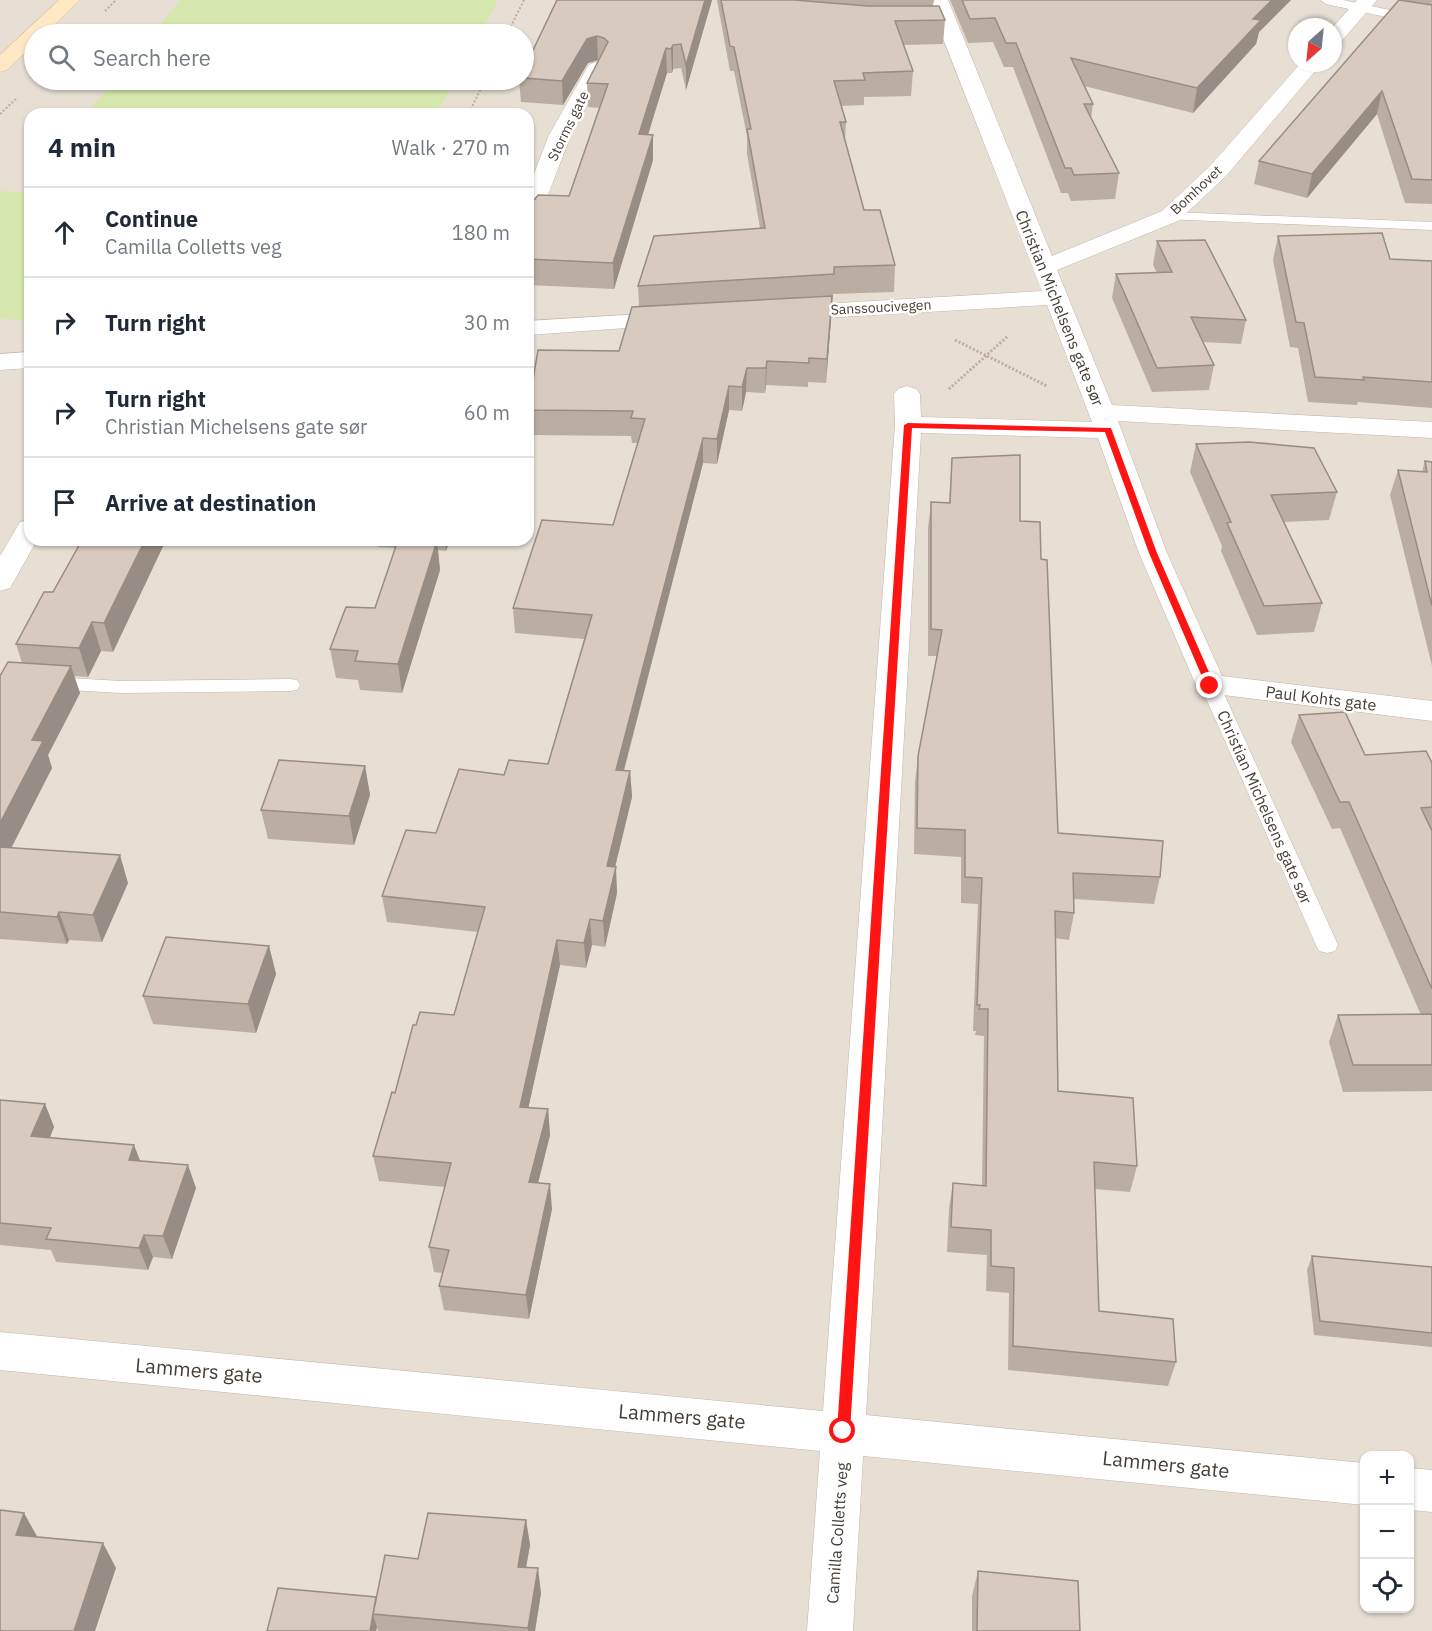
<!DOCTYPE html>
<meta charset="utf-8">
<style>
:root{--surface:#fff;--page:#f6f6f7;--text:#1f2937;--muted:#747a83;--line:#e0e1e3}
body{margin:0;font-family:"IBM Plex Sans",sans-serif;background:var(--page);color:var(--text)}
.controls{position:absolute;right:18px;bottom:18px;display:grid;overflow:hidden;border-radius:12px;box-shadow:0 2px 4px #0004}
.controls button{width:54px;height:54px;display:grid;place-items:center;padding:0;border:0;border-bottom:2px solid var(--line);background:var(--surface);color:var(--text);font:30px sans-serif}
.compass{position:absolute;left:1288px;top:18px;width:54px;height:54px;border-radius:50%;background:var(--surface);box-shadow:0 2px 4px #0004;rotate:207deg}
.stop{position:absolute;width:18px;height:18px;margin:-14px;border:4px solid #fe1412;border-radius:50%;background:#fff}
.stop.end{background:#fe1412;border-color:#fff;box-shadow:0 2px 6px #0008}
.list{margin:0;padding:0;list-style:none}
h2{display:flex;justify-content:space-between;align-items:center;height:78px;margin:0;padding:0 24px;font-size:26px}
h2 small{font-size:20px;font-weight:400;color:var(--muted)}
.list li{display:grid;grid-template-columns:39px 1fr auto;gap:18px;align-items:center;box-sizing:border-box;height:90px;padding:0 24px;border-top:2px solid var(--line)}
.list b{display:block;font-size:22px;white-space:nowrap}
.list p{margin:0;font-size:20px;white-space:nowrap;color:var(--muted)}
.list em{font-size:20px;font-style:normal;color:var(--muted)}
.icon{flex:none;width:33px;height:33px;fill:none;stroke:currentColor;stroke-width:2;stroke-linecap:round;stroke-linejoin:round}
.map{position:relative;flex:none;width:1432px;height:1631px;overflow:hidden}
.search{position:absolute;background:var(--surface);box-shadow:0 2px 4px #0004;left:24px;top:24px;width:510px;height:66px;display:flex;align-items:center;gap:15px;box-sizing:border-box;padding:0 21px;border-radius:33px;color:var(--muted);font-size:22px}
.panel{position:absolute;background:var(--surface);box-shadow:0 2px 4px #0004;left:24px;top:108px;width:510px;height:438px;border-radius:18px}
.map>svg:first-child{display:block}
</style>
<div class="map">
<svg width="1432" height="1631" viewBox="0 0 1432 1631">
<rect width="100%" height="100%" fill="#f3ede6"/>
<!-- residential -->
<path fill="#e7ded4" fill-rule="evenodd" d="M0,0H1432V1631H0ZM1297,27H1333V63H1297ZM34,34H524V80H34ZM30,114H528V540H30ZM1364,1456H1410V1608H1364Z"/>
<!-- green -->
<g fill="#d6e8ad">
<polygon points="181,0 498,0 480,34 152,34"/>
<polygon points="115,80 455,80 436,114 86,114"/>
<polygon points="0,191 30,193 30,321 0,318"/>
</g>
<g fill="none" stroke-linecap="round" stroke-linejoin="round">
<defs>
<g id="lane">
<polygon points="1320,0 1343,0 1432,19 1432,27 1326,4"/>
<polygon points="1170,212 1432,222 1432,230 1165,219 1163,216"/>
<polygon points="0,674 121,681 290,679 297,680 300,685 297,690 290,691 121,693 0,686"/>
<polygon points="1210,679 1217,680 1220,685 1338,945 1335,951 1327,953 1319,951 1316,945 1200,685 1203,680"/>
</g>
<g id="street">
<polygon points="928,0 948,0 1052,256 1162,211 1210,166 1301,63 1322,63 1226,176 1178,221 1057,270 1112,405 1432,422 1432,438 1118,421 1167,553 1222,676 1432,701 1432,721 1199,692 1139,553 1098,438 921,433 866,1415 1364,1463 1364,1505 863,1456 853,1631 807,1631 820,1451 0,1370 0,1332 823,1411 895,425 894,394 898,389 907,386 916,389 920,394 921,417 1092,422 1047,305 787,320 778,318 775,313 778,308 787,306 1042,291"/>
<polygon points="1357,0 1377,0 1340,43 1333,45 1333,27"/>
<polygon points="597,62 604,64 607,68 571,135 539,218 536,223 528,225 528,189 549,135 587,68 590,64"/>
<polygon points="673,312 682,314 685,319 682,324 528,335 528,321"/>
<polygon points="30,352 30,368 0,370 0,354"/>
<polygon points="30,520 30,540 37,540 10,588 0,591 0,556 20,522"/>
<polygon points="1410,1468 1432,1470 1432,1512 1410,1510"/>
</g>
<polygon id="secondary" points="59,0 80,0 45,34 34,34 34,44 7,70 0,72 0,55"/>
</defs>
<!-- lane casing -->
<use href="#lane" stroke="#c2b6ab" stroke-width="1"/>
<!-- street casing -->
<use href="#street" stroke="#c2b6ab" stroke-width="1"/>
<!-- secondary casing -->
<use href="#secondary" stroke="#d7bd96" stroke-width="1"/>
<!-- path-far1 -->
<g stroke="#c1ad99" stroke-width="2" stroke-dasharray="2 2" stroke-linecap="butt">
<polyline points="105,11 116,0"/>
<polyline points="507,34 524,0"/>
<polyline points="0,114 17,98"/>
<polyline points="464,114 471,109 485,80"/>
</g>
<!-- path -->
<g stroke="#c1ad99" stroke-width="3" stroke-dasharray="2 2" stroke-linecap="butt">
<polyline points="955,340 1047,386"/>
<polyline points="949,389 1008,336"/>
</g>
<!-- lane -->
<use href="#lane" fill="#fff" fill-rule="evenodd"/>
<!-- street -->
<use href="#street" fill="#fff" fill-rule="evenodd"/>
<!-- secondary -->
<use href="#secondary" fill="#ffe8c4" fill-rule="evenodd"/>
</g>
<!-- wall -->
<g fill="#baaea3">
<polygon points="557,0 712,0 686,90 681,68 673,69 672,73 667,73 648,135 653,160 614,289 528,285 528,201 569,196 599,108 588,107 587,83 599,60 598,60 588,63 563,105 521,102 519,80 524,80 524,69"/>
<polygon points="717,0 934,0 933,6 945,20 943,44 903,45 913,71 911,96 864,97 864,105 841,106 846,122 845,142 864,210 895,265 894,292 833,294 826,383 808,382 808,387 766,385 765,393 746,392 742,411 729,410 717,464 703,463 624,771 630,771 632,797 615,867 617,893 605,947 592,945 586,968 560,965 528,1108 548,1109 550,1135 538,1183 552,1209 529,1319 444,1310 439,1286 443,1273 434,1272 429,1247 445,1187 379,1181 373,1156 395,1093 416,1025 454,1015 478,932 387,922 382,896 436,833 504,775 548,764 584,639 515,633 513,608 613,525 638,443 632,443 631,436 530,435 528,409 619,351 639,307 638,286 760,228 747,154 747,136 734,71 730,71"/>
<polygon points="950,0 1291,0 1259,32 1256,44 1193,113 1084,86 1093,104 1091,118 1119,173 1115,199 1071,201 1068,193 1061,193 1013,67 1004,67 993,42 968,43"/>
<polygon points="1406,0 1432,0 1432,204 1405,203 1377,114 1307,198 1254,184 1259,161"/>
<polygon points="1278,236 1390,259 1432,261 1432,408 1358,402 1357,405 1308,402 1298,348 1290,347 1273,260"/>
<polygon points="1157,241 1246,320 1241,344 1203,342 1214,365 1209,390 1152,392 1112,298 1116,274 1157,273 1153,265"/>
<polygon points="1196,444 1337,492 1329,520 1284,522 1322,603 1314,632 1257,635 1221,551 1222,546 1190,472"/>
<polygon points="952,458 1020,521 1041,559 1058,833 1160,877 1154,904 1074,899 1074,913 1069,940 1055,938 1058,1091 1137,1166 1130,1192 1095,1189 1099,1311 1176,1362 1168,1386 1008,1370 1009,1293 986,1291 987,1255 947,1252 949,1208 953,1183 982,1186 984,1036 975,1035 976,1031 973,1031 978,904 961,903 961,857 914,854 915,782 918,756 937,656 928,656 928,528 931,502 949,503"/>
<polygon points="1425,461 1432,462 1432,666 1390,495 1398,470 1422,472"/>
<polygon points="82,540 166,540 113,652 101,651 88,677 74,676 80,693 48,755 52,768 11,848 128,883 102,942 69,940 67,944 0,939 0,676 22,663 16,644 53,592"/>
<polygon points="330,540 450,540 446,551 438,550 440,570 402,693 360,690 358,680 336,678 330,649 375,608 395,548 378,547 378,544 331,541"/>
<polygon points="1299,715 1365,755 1432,763 1432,1091 1343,1092 1329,1042 1338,1015 1421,1015 1340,828 1332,829 1291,742"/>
<polygon points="365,766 370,795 354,845 268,839 261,810"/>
<polygon points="269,946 276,974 256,1033 153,1024 143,996"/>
<polygon points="0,1100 45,1104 54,1127 50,1137 140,1161 196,1188 172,1259 153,1257 148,1270 56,1262 51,1250 0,1245"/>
<polygon points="1312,1256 1432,1267 1432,1347 1314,1335 1307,1270"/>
<polygon points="526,1520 530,1545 526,1567 541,1593 535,1631 378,1631 377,1627 376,1631 267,1631 376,1597"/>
<polygon points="978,1571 1080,1631 972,1631 972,1596"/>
</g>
<!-- shaded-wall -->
<g fill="#978d85">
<polygon points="705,0 712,0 686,90 686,65"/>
<polygon points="1272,0 1291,0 1259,32 1256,44 1193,113 1197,88 1253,19"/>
<polygon points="597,36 598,60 588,63 563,105 562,81 587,39"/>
<polygon points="673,45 673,69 672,73 671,49"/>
<polygon points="666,48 667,73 640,160 639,134"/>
<polygon points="1382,91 1377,114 1307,198 1312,174"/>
<polygon points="653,135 653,160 614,289 613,263"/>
<polygon points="832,296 831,320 826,383 827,359"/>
<polygon points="767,361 766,385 765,393 766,368"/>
<polygon points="747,368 746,392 742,411 742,387"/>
<polygon points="729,386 729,410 717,464 717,439"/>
<polygon points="703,438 703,463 617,796 616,770"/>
<polygon points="145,540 166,540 113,652 104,623"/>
<polygon points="445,540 450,540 446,551"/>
<polygon points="437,541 440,570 402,693 398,664"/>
<polygon points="92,622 101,651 88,677 79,648"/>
<polygon points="71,666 80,693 48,755 52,768 0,870 0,823 32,740"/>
<polygon points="365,766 370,795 354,845 349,816"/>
<polygon points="630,771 632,797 609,892 607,866"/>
<polygon points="120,855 128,883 102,942 93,915"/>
<polygon points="616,867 617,893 605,947 603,921"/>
<polygon points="59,912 69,940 67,944 57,917"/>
<polygon points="590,919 592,945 586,968 584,943"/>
<polygon points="557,940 560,965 523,1132 520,1107"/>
<polygon points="269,946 276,974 256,1033 248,1004"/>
<polygon points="45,1104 54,1127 41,1159 31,1136"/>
<polygon points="548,1109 550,1135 532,1207 529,1182"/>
<polygon points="134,1145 143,1168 129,1160"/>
<polygon points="188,1165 196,1188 172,1259 163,1236"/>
<polygon points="550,1184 552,1209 529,1319 526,1295"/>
<polygon points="144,1235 153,1257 148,1270 139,1248"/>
<polygon points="24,1513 38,1538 16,1535"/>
<polygon points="526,1520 530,1545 522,1591 518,1567"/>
<polygon points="103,1543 116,1568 95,1631 74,1631"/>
<polygon points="538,1568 541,1593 535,1631 528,1631 528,1628"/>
<polygon points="373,1615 377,1627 376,1631 370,1631"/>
</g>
<!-- building -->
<g fill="#d8cabe" stroke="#978d85" stroke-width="1.5">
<polygon points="557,0 705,0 686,65 681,44 673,45 671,49 666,48 639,134 653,135 613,263 528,259 528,201 535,199 538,195 569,196 608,84 587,83 608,42 604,38 597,36 587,39 562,81 524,78 524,69"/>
<polygon points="721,0 794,0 868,6 939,6 945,20 895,21 913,71 863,73 865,80 834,81 846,122 840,122 864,210 880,210 895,265 834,267 834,274 638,286 654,236 765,228 747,129 751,129 734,47 730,46"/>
<polygon points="962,0 1272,0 1253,19 1261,20 1197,88 1071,58 1093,104 1084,104 1119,173 1074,175 1071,168 1065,168 1016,43 1006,43 995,18 970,19"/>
<polygon points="1399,0 1432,5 1432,180 1412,179 1382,91 1312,174 1259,161"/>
<polygon points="1382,233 1390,259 1432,261 1432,382 1363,377 1364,380 1315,377 1304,323 1296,322 1278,236"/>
<polygon points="1205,240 1246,320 1191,317 1214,365 1157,368 1116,274 1172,272 1157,241"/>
<polygon points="832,296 827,359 809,358 809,363 767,361 766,368 747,368 742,387 729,386 717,439 703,438 616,770 630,771 607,866 616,867 603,921 590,919 584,943 557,940 520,1107 548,1109 529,1182 550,1184 526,1295 439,1286 449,1250 429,1247 451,1163 373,1156 392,1092 395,1093 413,1025 416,1025 420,1012 454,1015 485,907 382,896 406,830 436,833 459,769 504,775 509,760 548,764 592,615 513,608 542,520 613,525 645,419 631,418 633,411 528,410 538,350 619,351 632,307"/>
<polygon points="1249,442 1314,448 1337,492 1271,495 1322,603 1264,606 1227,523 1231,522 1196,444"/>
<polygon points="1020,455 1020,521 1040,522 1041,559 1047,560 1058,833 1163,841 1160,877 1073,873 1074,913 1055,911 1058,1091 1133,1098 1137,1166 1094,1162 1099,1311 1173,1319 1176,1362 1013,1346 1014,1268 991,1266 991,1230 951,1227 953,1183 986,1186 988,1009 979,1009 980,1005 977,1005 982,878 965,877 965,830 917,828 918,756 942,630 931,629 931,502 950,503 952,458"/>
<polygon points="1425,461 1432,462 1432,606 1398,470 1427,472"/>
<polygon points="82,540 145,540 104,623 92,622 79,648 16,644 44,592 53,592"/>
<polygon points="398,540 434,540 437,541 398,664 355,661 358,651 330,649 346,607 375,608"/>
<polygon points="8,662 71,666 32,740 43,741 0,823 0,676"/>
<polygon points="1345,712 1365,755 1426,751 1432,763 1432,807 1421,808 1432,831 1432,989 1349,802 1340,802 1299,715"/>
<polygon points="279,760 365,766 349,816 261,810"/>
<polygon points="0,847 120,855 93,915 59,912 57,917 0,912"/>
<polygon points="166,937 269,946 248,1004 143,996"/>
<polygon points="1432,1014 1432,1065 1353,1065 1338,1015"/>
<polygon points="0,1100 45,1104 31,1136 134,1145 129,1160 188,1165 163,1236 144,1235 139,1248 46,1239 51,1228 0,1223"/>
<polygon points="1312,1256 1432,1267 1432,1333 1320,1321"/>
<polygon points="0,1510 24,1513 16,1535 103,1543 74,1631 0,1631"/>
<polygon points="428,1513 526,1520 518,1567 538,1568 528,1628 373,1614 385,1555 418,1559"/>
<polygon points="978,1571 1078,1581 1080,1631 977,1631"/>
<polygon points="278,1588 376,1597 370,1631 267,1631"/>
</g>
<!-- route -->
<polygon fill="#fe1412" points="908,423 1111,428 1157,553 1215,686 1210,688 1206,686 1149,553 1105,432 912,428 850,1431 848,1436 843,1437 839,1436 837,1431 904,425"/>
<g text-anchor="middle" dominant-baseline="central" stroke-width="5" stroke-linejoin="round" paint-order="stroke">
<!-- far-street labels -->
<g font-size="14" fill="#463d35" stroke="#fff">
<text transform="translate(568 126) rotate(-64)">Storms gate</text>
<text transform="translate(1196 190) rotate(-43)">Bomhovet</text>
<text transform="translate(881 307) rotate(-3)">Sanssoucivegen</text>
</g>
<!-- street labels -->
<g font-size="16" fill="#463d35" stroke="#fff">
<text transform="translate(1060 308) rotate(68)">Christian Michelsens gate sør</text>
<text transform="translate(1321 698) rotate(7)">Paul Kohts gate</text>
<text transform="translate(1265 807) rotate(66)">Christian Michelsens gate sør</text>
<text transform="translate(837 1533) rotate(-86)">Camilla Colletts veg</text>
</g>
<!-- near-street labels -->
<g font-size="20" fill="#463d35" stroke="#fff">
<text transform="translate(199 1370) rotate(5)">Lammers gate</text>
<text transform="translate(682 1416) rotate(5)">Lammers gate</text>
<text transform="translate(1166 1464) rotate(6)">Lammers gate</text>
</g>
</g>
</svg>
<div class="controls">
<button>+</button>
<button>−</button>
<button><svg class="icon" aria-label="locate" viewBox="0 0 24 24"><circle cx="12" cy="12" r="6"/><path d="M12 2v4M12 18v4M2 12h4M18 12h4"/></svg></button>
</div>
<svg class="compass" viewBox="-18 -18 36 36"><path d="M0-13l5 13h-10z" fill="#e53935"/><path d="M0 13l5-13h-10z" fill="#747a83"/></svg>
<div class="stop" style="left:843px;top:1431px"></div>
<div class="stop end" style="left:1210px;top:686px"></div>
<div class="search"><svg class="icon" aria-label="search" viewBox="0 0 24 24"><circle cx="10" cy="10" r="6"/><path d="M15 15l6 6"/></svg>Search here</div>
<section class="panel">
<h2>4 min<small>Walk · 270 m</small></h2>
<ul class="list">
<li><svg class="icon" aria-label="ahead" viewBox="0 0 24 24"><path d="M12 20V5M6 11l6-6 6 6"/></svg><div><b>Continue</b><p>Camilla Colletts veg</p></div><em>180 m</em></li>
<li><svg class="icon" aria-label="right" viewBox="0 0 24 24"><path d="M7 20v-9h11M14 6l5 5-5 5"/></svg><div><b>Turn right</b></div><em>30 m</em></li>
<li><svg class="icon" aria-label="right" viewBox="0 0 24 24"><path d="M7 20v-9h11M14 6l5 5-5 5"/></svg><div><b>Turn right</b><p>Christian Michelsens gate sør</p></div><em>60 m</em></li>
<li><svg class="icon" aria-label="arrive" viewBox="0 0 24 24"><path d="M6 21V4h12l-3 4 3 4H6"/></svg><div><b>Arrive at destination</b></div></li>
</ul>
</section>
</div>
